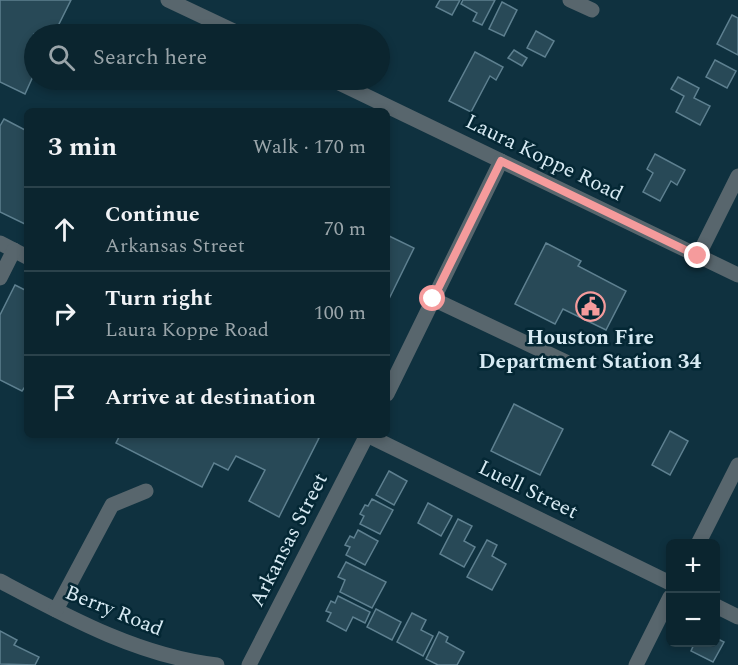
<!DOCTYPE html>
<meta charset="utf-8">
<style>
:root{--surface:#0b252f;--page:#142d37;--text:#f1f3f6;--muted:#9aa5aa;--line:#2b424b}
body{margin:0;font-family:Spectral,serif;background:var(--page);color:var(--text)}
.controls{position:absolute;right:18px;bottom:18px;display:grid;overflow:hidden;border-radius:9px;box-shadow:0 3px 9px #0003}
.controls button{width:54px;height:54px;display:grid;place-items:center;padding:0;border:0;border-bottom:2px solid var(--line);background:var(--surface);color:var(--text);font:30px sans-serif}
.stop{position:absolute;width:18px;height:18px;margin:-14px;border:4px solid #f59b9c;border-radius:50%;background:#fff}
.stop.end{background:#f59b9c;border-color:#fff;box-shadow:0 2px 6px #0008}
.list{margin:0;padding:0;list-style:none}
h2{display:flex;justify-content:space-between;align-items:center;height:78px;margin:0;padding:0 24px;font-size:26px}
h2 small{font-size:20px;font-weight:400;color:var(--muted)}
.list li{display:grid;grid-template-columns:39px 1fr auto;gap:18px;align-items:center;box-sizing:border-box;height:84px;padding:0 24px;border-top:2px solid var(--line)}
.list b{display:block;font-size:22px;white-space:nowrap}
.list p{margin:0;font-size:20px;white-space:nowrap;color:var(--muted)}
.list em{font-size:20px;font-style:normal;color:var(--muted)}
.icon{flex:none;width:33px;height:33px;fill:none;stroke:currentColor;stroke-width:2;stroke-linecap:round;stroke-linejoin:round}
.map{position:relative;flex:none;width:738px;height:665px;overflow:hidden}
.search{position:absolute;background:var(--surface);box-shadow:0 3px 9px #0003;left:24px;top:24px;width:366px;height:66px;display:flex;align-items:center;gap:15px;box-sizing:border-box;padding:0 21px;border-radius:33px;color:var(--muted);font-size:22px}
.panel{position:absolute;background:var(--surface);box-shadow:0 3px 9px #0003;left:24px;top:108px;width:366px;height:330px;border-radius:9px}
.map>svg:first-child{display:block}
</style>
<div class="map">
<svg width="738" height="665" viewBox="0 0 738 665">
<rect width="100%" height="100%" fill="#0f313f"/>
<!-- building -->
<g fill="#284957" stroke="#5e8090" stroke-width="1.5">
<polygon points="0,0 71,0 54,34 34,34 34,74 25,94 0,82"/>
<polygon points="440,0 460,0 452,15 436,7"/>
<polygon points="463,0 495,0 482,25 473,21 477,13 461,4"/>
<polygon points="502,2 517,10 504,36 489,29"/>
<polygon points="732,15 738,18 738,55 717,44"/>
<polygon points="536,31 554,41 545,57 527,48"/>
<polygon points="514,50 527,58 522,66 508,58"/>
<polygon points="475,52 503,67 496,80 490,76 471,112 449,101"/>
<polygon points="715,60 736,71 727,88 706,77"/>
<polygon points="678,77 699,88 694,98 710,106 700,125 676,112 684,96 671,89"/>
<polygon points="4,119 27,131 27,225 0,212 0,126"/>
<polygon points="655,154 685,170 677,185 671,181 660,201 643,192 653,173 647,169"/>
<polygon points="387,235 414,248 387,303"/>
<polygon points="546,243 581,261 578,266 626,291 606,330 563,309 555,324 515,304"/>
<polygon points="15,285 27,291 27,384 22,391 0,380 0,315"/>
<polygon points="514,404 563,429 540,475 491,451"/>
<polygon points="670,431 688,441 670,475 652,465"/>
<polygon points="120,435 312,435 319,438 279,517 249,501 265,470 236,456 228,470 214,463 202,487 116,443"/>
<polygon points="389,471 407,481 394,505 376,495"/>
<polygon points="372,499 393,510 380,534 360,524 364,516 360,514 365,505 368,506"/>
<polygon points="428,503 452,516 441,536 418,523"/>
<polygon points="458,519 472,526 464,541 475,547 464,567 440,554"/>
<polygon points="358,530 378,541 365,565 346,555 350,547 345,545 350,536 354,538"/>
<polygon points="487,540 497,545 492,556 506,564 492,590 467,577"/>
<polygon points="346,562 386,582 372,608 340,592 345,580 338,577"/>
<polygon points="338,596 370,612 365,623 353,617 346,631 327,621 331,613 326,611 331,601 335,603"/>
<polygon points="376,609 401,622 392,640 367,627"/>
<polygon points="412,613 426,620 421,630 433,636 423,656 397,642"/>
<polygon points="0,631 17,640 14,645 39,657 35,665 0,664"/>
<polygon points="439,632 448,637 446,642 464,652 457,665 438,665 426,659"/>
<polygon points="716,638 724,642 713,662 691,651 695,642 716,642"/>
</g>
<g fill="none" stroke-linecap="round" stroke-linejoin="round">
<!-- minor -->
<g stroke="#58666d" stroke-width="15">
<polyline points="168,0 240,34"/>
<polyline points="570,0 592,10"/>
<polyline points="333,80 738,275"/>
<polyline points="0,243 27,257"/>
<polyline points="698,256 738,176"/>
<polyline points="0,278 14,250"/>
<polyline points="433,299 566,362"/>
<polyline points="387,394 501,161"/>
<polyline points="367,435 670,583"/>
<polyline points="698,544 738,465"/>
<path d="M0,581C68,617 139,656 217,665"/>
<polyline points="716,606 738,617"/>
<polyline points="56,610 112,505 146,491"/>
<polyline points="249,665 367,435"/>
<polyline points="636,665 670,597"/>
</g>
</g>
<g fill="none" stroke-linecap="round" stroke-linejoin="round">
<!-- route -->
<polyline stroke="#f59b9c" stroke-width="8" points="433,299 501,161 698,256"/>
</g>
<!-- icons -->
<defs>
<symbol id="civic-ring" viewBox="-11 -11 22 22"><circle r="9.5" fill="#042734" stroke="#f59b9c" stroke-width="1.5"/><path d="M-.6-6.5H3V-4.5H.6V-3L4-1V1h2V6H-6V1h2V-1L-.6-3ZM-1.2 2.5V6h2.4V2.5Z" fill="#f59b9c"/></symbol>
</defs>
<g fill-rule="evenodd">
<use href="#civic-ring" x="574" y="290" width="33" height="33"/>
</g>
<g text-anchor="middle" dominant-baseline="central" stroke-width="5" stroke-linejoin="round" paint-order="stroke">
<!-- street labels -->
<g font-size="21" fill="#d7eaf3" stroke="#042734">
<text transform="translate(544 158) rotate(26)">Laura Koppe Road</text>
<text transform="translate(528 490) rotate(26)">Luell Street</text>
<text transform="translate(289 540) rotate(-63)">Arkansas Street</text>
<text transform="translate(114 611) rotate(22)">Berry Road</text>
</g>
<!-- poi labels -->
<g font-size="21" font-weight="bold" fill="#d7eaf3" stroke="#042734">
<text x="590" y="338">Houston Fire<tspan x="590" dy="24">Department Station 34</tspan></text>
</g>
</g>
</svg>
<div class="controls">
<button>+</button>
<button>−</button>
</div>
<div class="stop" style="left:433px;top:299px"></div>
<div class="stop end" style="left:698px;top:256px"></div>
<div class="search"><svg class="icon" aria-label="search" viewBox="0 0 24 24"><circle cx="10" cy="10" r="6"/><path d="M15 15l6 6"/></svg>Search here</div>
<section class="panel">
<h2>3 min<small>Walk · 170 m</small></h2>
<ul class="list">
<li><svg class="icon" aria-label="ahead" viewBox="0 0 24 24"><path d="M12 20V5M6 11l6-6 6 6"/></svg><div><b>Continue</b><p>Arkansas Street</p></div><em>70 m</em></li>
<li><svg class="icon" aria-label="right" viewBox="0 0 24 24"><path d="M7 20v-9h11M14 6l5 5-5 5"/></svg><div><b>Turn right</b><p>Laura Koppe Road</p></div><em>100 m</em></li>
<li><svg class="icon" aria-label="arrive" viewBox="0 0 24 24"><path d="M6 21V4h12l-3 4 3 4H6"/></svg><div><b>Arrive at destination</b></div></li>
</ul>
</section>
</div>
